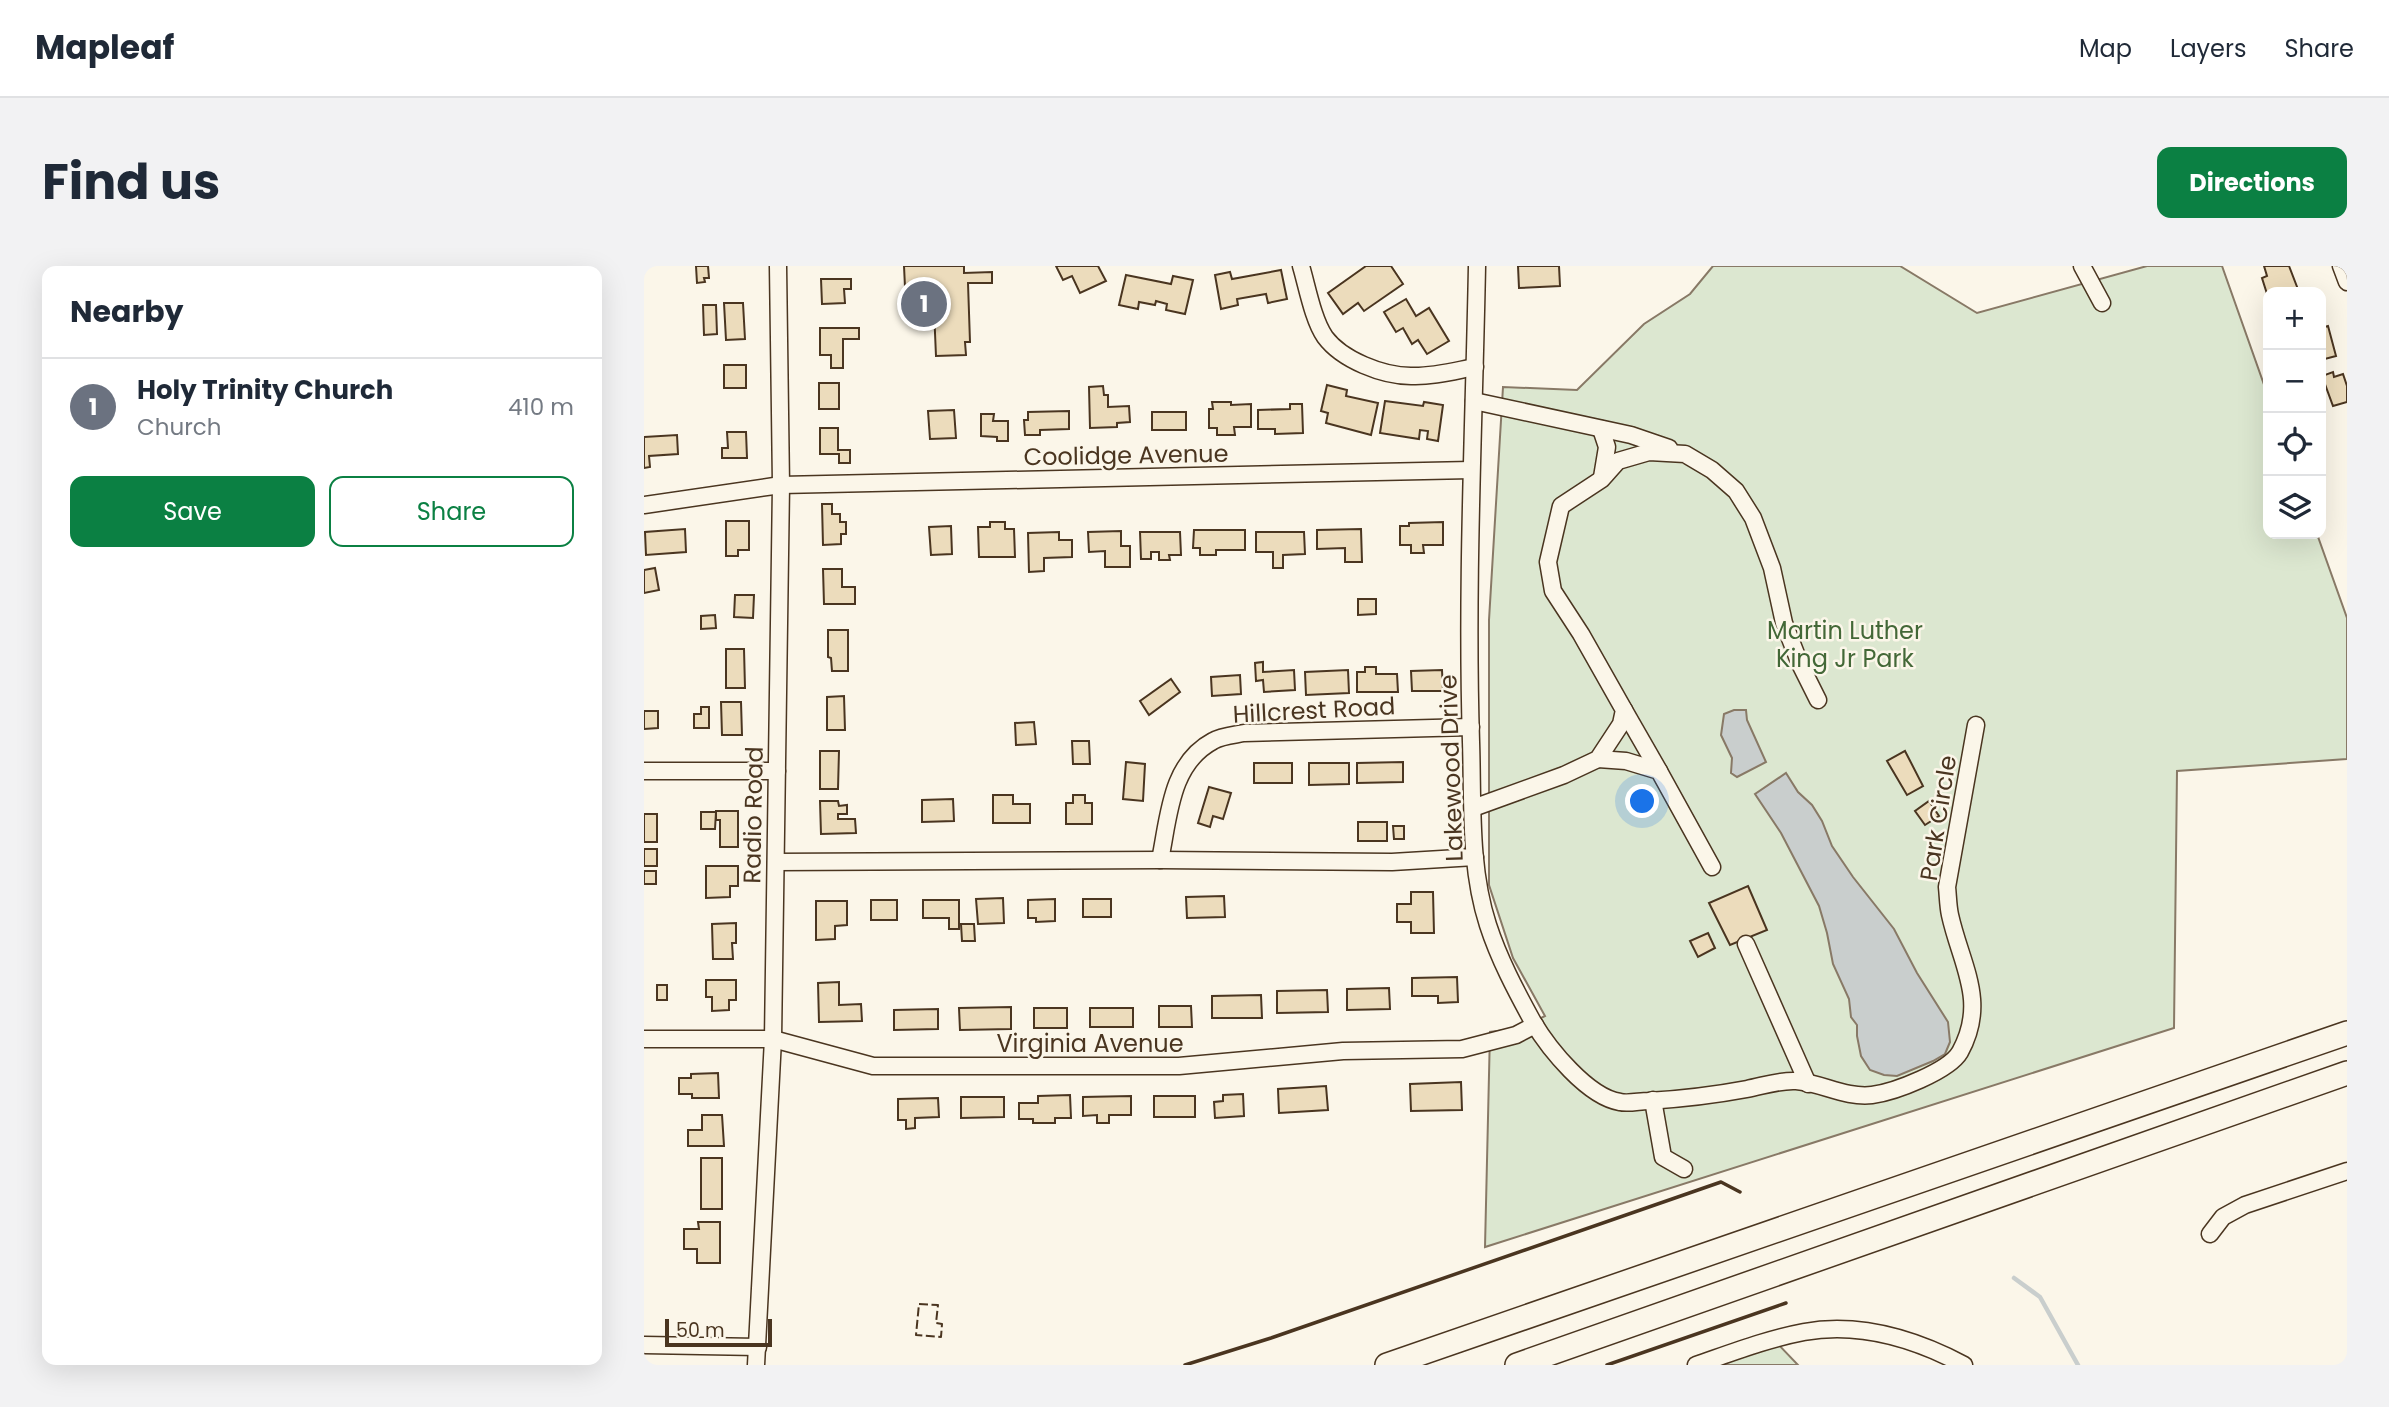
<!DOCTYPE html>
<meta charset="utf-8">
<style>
:root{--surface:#fff;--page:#f2f2f3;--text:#1f2937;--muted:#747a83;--line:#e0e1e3;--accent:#0b8043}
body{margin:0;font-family:Poppins,sans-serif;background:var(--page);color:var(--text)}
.controls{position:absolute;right:21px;top:21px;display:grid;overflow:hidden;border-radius:14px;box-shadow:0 7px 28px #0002}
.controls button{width:63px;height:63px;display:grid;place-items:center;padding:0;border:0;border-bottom:2px solid var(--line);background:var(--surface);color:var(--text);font:35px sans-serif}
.scale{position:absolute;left:21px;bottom:18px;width:107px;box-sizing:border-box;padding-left:7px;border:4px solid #4a3520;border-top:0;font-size:19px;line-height:24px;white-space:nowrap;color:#4a3520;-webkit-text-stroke:5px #fbf6e9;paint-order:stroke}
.you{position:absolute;left:999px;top:536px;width:24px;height:24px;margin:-18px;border:5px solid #fff;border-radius:50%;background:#1a73e8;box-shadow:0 0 0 10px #1a73e833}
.badge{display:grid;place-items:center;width:46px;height:46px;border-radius:50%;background:var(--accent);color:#fff;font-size:23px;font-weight:700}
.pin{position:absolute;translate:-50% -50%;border:4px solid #fff;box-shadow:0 2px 7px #0006}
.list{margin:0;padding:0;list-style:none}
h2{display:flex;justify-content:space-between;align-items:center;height:91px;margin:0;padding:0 28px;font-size:30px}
h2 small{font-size:23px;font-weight:400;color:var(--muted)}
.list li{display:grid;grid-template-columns:46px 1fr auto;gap:21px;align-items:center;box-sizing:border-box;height:98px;padding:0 28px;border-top:2px solid var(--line)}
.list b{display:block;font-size:26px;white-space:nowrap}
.list p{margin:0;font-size:23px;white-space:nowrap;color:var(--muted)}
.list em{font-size:23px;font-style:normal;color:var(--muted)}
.actions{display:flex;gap:14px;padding:21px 28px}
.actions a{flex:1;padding:16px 0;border:2px solid var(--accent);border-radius:14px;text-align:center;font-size:24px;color:var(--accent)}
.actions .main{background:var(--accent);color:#fff}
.icon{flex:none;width:38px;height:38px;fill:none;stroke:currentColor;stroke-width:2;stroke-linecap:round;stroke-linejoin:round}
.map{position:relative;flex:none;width:1703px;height:1099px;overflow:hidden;border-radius:14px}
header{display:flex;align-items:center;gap:42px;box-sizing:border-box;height:98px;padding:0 35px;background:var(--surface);border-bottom:2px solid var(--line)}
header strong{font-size:33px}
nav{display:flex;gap:38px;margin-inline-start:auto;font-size:24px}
.intro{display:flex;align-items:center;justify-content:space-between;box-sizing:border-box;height:168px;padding:0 42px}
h1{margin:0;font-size:49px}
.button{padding:18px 32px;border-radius:14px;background:var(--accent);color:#fff;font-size:24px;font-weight:700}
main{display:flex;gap:42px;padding:0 42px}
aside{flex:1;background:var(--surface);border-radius:14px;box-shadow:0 7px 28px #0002}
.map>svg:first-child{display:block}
</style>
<header>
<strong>Mapleaf</strong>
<nav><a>Map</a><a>Layers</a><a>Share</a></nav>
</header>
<div class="intro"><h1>Find us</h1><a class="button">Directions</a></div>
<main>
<aside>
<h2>Nearby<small></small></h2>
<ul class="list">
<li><span class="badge" style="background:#6b7280">1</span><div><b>Holy Trinity Church</b><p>Church</p></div><em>410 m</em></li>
</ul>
<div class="actions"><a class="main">Save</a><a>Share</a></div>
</aside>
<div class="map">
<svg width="1703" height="1099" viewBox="0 0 1703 1099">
<rect width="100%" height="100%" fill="#fbf6e9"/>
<!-- green -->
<g fill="#dce7d0" stroke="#887966" stroke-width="2">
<polygon points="1069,0 1256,0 1333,47 1503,0 1578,0 1624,130 1624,268 1673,268 1703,352 1703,493 1533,505 1530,762 841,981 846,766 877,762 901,750 869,692 845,619 845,354 859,121 933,124 1000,58 1046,28"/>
<polygon points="1130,1074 1154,1099 1060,1099"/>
</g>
<!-- water -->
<g fill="#c9cecd" stroke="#887966" stroke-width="2">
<polygon points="1090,444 1102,444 1103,454 1122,496 1093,511 1087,507 1088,492 1077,469 1080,448"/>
<polygon points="1142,507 1154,526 1168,539 1178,555 1188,580 1209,611 1250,663 1273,707 1304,756 1306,776 1301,788 1289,795 1253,810 1240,809 1226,804 1217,790 1213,770 1213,759 1207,751 1205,733 1189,698 1183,667 1175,640 1137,567 1111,528"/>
</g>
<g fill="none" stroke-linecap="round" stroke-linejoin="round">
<!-- stream -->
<polyline stroke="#c9cecd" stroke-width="4.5" points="1370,1012 1396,1031 1434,1099"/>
</g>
<!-- building -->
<g fill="#ecdcbc" stroke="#4a3520" stroke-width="2">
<polygon points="52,0 64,0 65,12 60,12 61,16 53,17"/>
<polygon points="260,0 320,0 320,7 348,6 348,17 324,17 326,76 321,76 322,89 292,90 289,20 261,21"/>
<polygon points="412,0 454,0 462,15 436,27 428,10 419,14"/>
<polygon points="722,0 747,0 759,18 720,45 714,37 699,48 684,27"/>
<polygon points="874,0 915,0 916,20 875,22"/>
<polygon points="1620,0 1645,0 1655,26 1624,26 1624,31 1618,12 1623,10"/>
<polygon points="637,4 643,33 624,37 622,28 593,33 594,39 577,43 571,9 586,6 588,13"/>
<polygon points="482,9 527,18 529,10 549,14 541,48 522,44 523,38 512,35 511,39 495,36 494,43 475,39"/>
<polygon points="177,13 207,13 207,23 200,23 201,37 178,38"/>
<polygon points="762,33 772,50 785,42 805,75 783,88 774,74 768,78 759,62 752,66 740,46"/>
<polygon points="80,37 99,37 101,73 82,74"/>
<polygon points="59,39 72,39 73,68 60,69"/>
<polygon points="1684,60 1692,90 1677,94 1677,62"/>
<polygon points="176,62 215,62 215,73 199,73 199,102 187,102 187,89 176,89"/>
<rect x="80" y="99" width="22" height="23"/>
<polygon points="1689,106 1690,111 1699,108 1703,120 1703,136 1689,140 1678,110"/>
<rect x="175" y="117" width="20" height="26"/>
<polygon points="683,119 703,124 702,130 734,137 727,169 682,157 684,147 677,145"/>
<polygon points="459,120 460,129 464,129 464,141 485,140 486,156 473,157 473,161 446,162 445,121"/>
<polygon points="741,135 779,140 780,136 799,139 794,175 783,173 784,165 776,164 775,173 736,167"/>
<polygon points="568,136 587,136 587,139 607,138 607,161 590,161 591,169 573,169 573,162 565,162 565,143 569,143"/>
<polygon points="646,138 658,138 659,167 631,168 631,163 614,163 614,144 646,143"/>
<polygon points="310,144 312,172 286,173 284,145"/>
<polygon points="425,145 425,163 396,164 396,169 381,169 380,154 384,154 384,146"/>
<rect x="508" y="146" width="34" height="18"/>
<polygon points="337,148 350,148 349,155 364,155 364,175 353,175 353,171 337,170"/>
<polygon points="176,162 194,162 194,184 206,184 206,197 195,197 195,188 176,188"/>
<polygon points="83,166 102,166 103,192 78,192 78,182 84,182"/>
<polygon points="33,169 34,188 5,190 6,201 0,202 0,171"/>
<polygon points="178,238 188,238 188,248 196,248 196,256 202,256 202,268 197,268 197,278 179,279"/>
<polygon points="82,255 105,255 105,284 94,284 94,290 82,290"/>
<polygon points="346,256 361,256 361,263 370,263 371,291 335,291 334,261 346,261"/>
<polygon points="799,256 799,279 779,279 780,287 767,287 767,279 756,279 756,260 765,260 765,257"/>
<polygon points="307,260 308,288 287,289 285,261"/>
<polygon points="41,263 42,286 2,289 1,266"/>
<polygon points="717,263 718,296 701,296 701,282 673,283 673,264"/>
<polygon points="550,264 601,264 601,284 572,284 572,289 556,289 556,282 549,282"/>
<polygon points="477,265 477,280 486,280 486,301 461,301 461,285 445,286 444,266"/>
<polygon points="415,266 415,274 428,274 428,291 400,292 400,305 385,306 384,267"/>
<polygon points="496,266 536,266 537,289 525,289 526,294 515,294 515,286 507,286 507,293 497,293"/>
<polygon points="612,266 660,266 661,288 639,289 639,302 629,302 629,286 612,286"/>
<polygon points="11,302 15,324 0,327 0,304"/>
<polygon points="179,303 198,303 198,321 211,321 211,338 180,338"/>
<polygon points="91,329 110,329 109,352 90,351"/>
<polygon points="714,333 732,333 732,348 714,349"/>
<polygon points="71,349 72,362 57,363 57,350"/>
<polygon points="184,364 204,364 204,405 188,405 187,392 184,391"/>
<polygon points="82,383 100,383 101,422 82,422"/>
<polygon points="619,396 619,406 650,404 651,424 620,426 619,414 612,415 611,397"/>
<polygon points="721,401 732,401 732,408 753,408 754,426 713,426 713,406 721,406"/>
<polygon points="704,404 705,427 662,429 661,406"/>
<polygon points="798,404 799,425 768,425 767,405"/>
<polygon points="596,409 597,428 568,430 567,411"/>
<polygon points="527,413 536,426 505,449 496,435"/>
<polygon points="200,430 201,464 183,464 183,431"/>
<polygon points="77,436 97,436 98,469 78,469"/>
<polygon points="57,441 65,441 65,462 50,462 50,448 57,448"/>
<polygon points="0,445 14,445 14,462 0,463"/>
<polygon points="390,456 392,478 372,479 371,457"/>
<polygon points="428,475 445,475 446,498 429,498"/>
<polygon points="176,485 195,485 194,523 176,523"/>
<polygon points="1261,485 1279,520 1263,529 1243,495"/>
<polygon points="482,496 501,498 499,535 479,533"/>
<polygon points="759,496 759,516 713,517 713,497"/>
<rect x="610" y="497" width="38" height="20"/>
<polygon points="665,497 705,497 705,518 665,519"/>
<polygon points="565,521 587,527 579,553 569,550 566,561 554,557"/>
<polygon points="349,529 369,529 369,538 386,538 386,557 349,557"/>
<polygon points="429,529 441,529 441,537 448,537 448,558 422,558 422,537 429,537"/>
<polygon points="309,533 310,555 278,556 278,534"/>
<polygon points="176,535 194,535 195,540 203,539 203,548 194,548 194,553 211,553 212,567 177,568"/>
<polygon points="1285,535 1295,550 1281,559 1271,545"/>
<polygon points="72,545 94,545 94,581 76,581 76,554 72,554"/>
<polygon points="57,546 72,546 71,563 57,563"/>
<rect x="0" y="548" width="13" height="28"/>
<rect x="714" y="556" width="29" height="19"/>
<polygon points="749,560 760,560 760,573 750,573"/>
<rect x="0" y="583" width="13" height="17"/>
<polygon points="62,600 94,600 94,620 86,620 86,631 62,632"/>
<rect x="0" y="605" width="12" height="13"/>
<polygon points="1104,620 1123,664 1086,679 1065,637"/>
<polygon points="767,626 789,626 790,667 767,667 767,656 753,656 753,638 767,638"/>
<polygon points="580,630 581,651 543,652 542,631"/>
<polygon points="359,632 360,657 334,658 332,633"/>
<polygon points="411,633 411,655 392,656 392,652 384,652 384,634"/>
<rect x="439" y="633" width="28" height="18"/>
<rect x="227" y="634" width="26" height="20"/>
<polygon points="279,634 315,634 315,663 305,663 305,652 279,652"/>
<polygon points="172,635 203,635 203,659 191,660 191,673 172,674"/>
<polygon points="92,657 92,677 88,677 89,693 69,693 68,658"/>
<polygon points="317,658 330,658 331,675 318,675"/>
<polygon points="1064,667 1071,682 1054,691 1046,675"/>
<polygon points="813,711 814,736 794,737 794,730 768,730 768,712"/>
<polygon points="62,714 92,714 92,734 85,734 85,744 68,745 68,731 62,731"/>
<polygon points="195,716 195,739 217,738 218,755 175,756 174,717"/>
<rect x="13" y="719" width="10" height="15"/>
<polygon points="745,722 746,743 703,744 703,723"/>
<polygon points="683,724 684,746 633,747 633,725"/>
<polygon points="617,729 618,752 568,752 568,730"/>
<polygon points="515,740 547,740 548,761 515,761"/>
<polygon points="367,741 367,763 316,764 315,742"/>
<rect x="390" y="742" width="33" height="20"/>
<rect x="446" y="742" width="43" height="19"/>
<polygon points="294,743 294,763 250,764 250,744"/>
<polygon points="74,807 75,832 48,832 48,828 35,828 35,812 47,812 47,808"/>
<polygon points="817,816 818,844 767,845 766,818"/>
<polygon points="682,820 684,844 635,847 634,823"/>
<polygon points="599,828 600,850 571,852 570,836 579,835 579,829"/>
<polygon points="426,829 427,852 411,852 411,857 389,857 389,853 375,853 375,837 394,837 394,830"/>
<polygon points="487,830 487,849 465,849 465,857 453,857 453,849 439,850 439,831"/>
<rect x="510" y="830" width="41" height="21"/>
<polygon points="317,831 360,831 360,851 317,852"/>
<polygon points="294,832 295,851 271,852 271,862 262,863 262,854 254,854 254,833"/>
<polygon points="58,849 78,849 80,880 44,880 44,864 58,864"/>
<rect x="57" y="892" width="21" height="51"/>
<polygon points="54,956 76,956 76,997 53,997 53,983 40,983 40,963 55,963"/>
</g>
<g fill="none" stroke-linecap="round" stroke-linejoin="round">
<defs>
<g id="minor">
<path d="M657,0C663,20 669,54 681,71C698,94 739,110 767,110C788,111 810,105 831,101"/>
<path d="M833,0C830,159 822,317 827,476C829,536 825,601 844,659C855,693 872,725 889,756C905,783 944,831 976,836C984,838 996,835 1004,835C1037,833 1071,829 1103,823C1119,820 1135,814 1152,815C1178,817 1201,832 1228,829C1251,826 1305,805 1316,786C1344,735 1317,699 1306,649C1304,640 1304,630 1303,621L1332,459"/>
<polyline points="1438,0 1458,37"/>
<polyline points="1697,0 1703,16"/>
<polyline points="830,135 987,169 1025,182"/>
<polyline points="957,163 963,181 958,211"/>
<polyline points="0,239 137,219 827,204"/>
<polyline points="980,444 1015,505"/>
<polyline points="954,493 982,495 1015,505 1068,601"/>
<polyline points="0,505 133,505"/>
<polyline points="829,542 920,509 954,493 977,458 980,444 937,368 909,325 904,296 917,240 958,213 974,195 1005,186 1041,188 1068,204 1092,225 1109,252 1128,302 1140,357 1156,398 1174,434"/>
<path d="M516,594C525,551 526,498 569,475C577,470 590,469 600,467L827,461"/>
<polyline points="132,596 516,594 748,596 831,591"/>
<polyline points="1102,678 1164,818"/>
<polyline points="0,773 129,773 229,800 535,800 699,785 818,783 872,769 891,759"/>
<polyline points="1009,834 1019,891 1040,903"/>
<polyline points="1566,968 1579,951 1601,939 1703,905"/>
<polyline points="0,1079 114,1081"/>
<polyline points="112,1099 129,773 137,219 134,0"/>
<path d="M1052,1099C1087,1087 1123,1073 1160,1066C1216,1056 1271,1073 1320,1099"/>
</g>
<g id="highway">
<polyline points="743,1099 1703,767"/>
<polyline points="873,1099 1703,807"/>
</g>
</defs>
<!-- minor casing -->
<use href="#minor" stroke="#4a3520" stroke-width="19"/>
<!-- highway casing -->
<use href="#highway" stroke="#4a3520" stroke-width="26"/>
<!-- minor -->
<use href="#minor" stroke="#fbf6e9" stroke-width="16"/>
<!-- highway -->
<use href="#highway" stroke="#fbf6e9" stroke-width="23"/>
<!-- fence -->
<polygon stroke="#4a3520" stroke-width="2" stroke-dasharray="9 3.5" stroke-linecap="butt" points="275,1038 294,1039 292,1057 298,1058 297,1071 272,1069"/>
<!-- wall -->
<g stroke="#4a3520" stroke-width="3.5">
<polyline points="541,1099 627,1072 1077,916 1096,926"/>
<polyline points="963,1099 1142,1037"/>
</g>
</g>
<g text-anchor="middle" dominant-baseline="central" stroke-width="5" stroke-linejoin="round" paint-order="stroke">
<!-- street labels -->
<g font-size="24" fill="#4a3520" stroke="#fbf6e9">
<text transform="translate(482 189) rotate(-1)">Coolidge Avenue</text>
<text transform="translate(670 444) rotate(-3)">Hillcrest Road</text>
<text transform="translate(807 502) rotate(-92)">Lakewood Drive</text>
<text transform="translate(109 549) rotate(-89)">Radio Road</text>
<text transform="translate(1294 552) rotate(-81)">Park Circle</text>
<text x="446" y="777">Virginia Avenue</text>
</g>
<!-- park labels -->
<g font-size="24" fill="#436837" stroke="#fbf6e9">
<text x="1201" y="364">Martin Luther<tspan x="1201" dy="28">King Jr Park</tspan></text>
</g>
</g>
</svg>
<div class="controls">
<button>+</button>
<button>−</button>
<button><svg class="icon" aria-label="locate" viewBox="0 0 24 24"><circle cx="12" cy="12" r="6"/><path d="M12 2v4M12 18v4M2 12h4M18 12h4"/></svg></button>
<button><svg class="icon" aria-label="layers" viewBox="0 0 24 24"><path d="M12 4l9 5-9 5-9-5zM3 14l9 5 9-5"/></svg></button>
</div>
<div class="scale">50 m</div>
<div class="you"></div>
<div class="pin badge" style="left:280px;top:38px;background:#6b7280">1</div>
</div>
</main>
